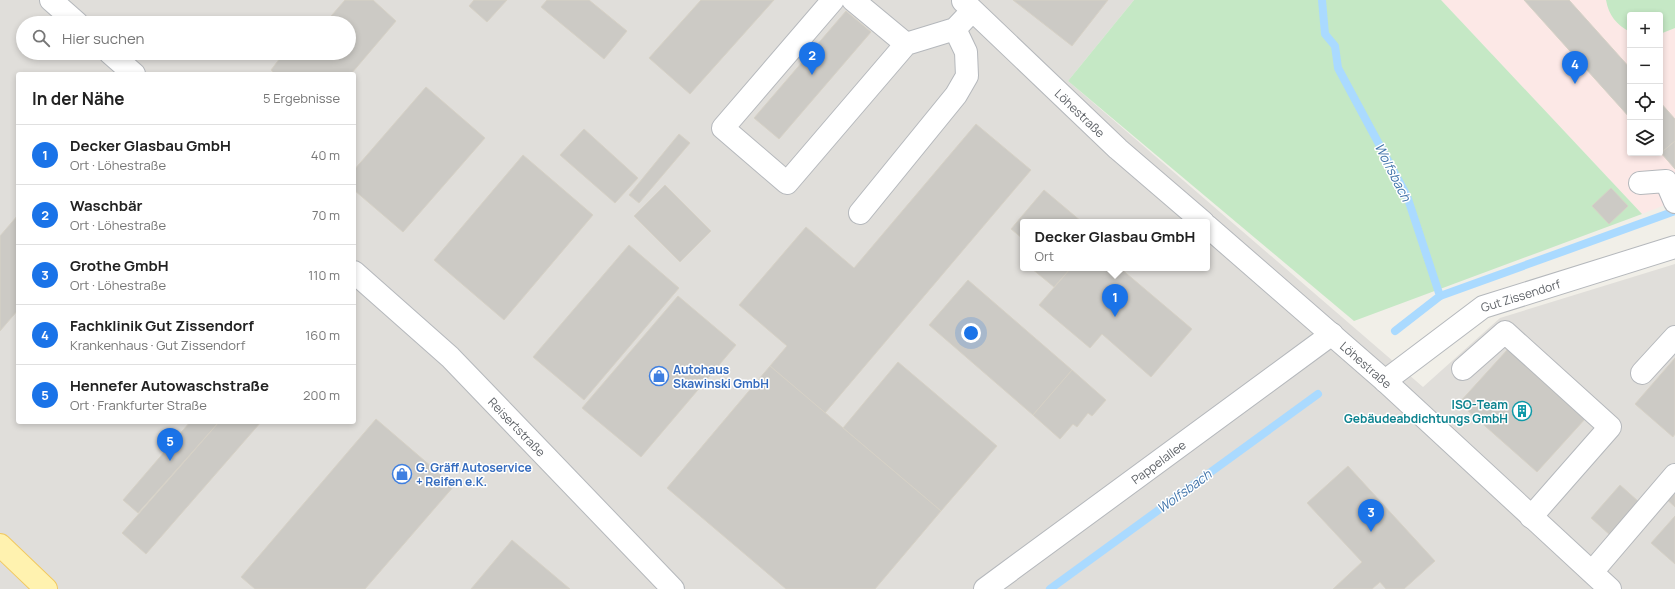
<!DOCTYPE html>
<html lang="de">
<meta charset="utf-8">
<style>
:root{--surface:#fff;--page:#f2f2f2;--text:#222;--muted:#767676;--line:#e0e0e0;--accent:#1a73e8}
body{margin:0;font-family:Manrope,sans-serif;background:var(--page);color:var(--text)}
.controls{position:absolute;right:12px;top:12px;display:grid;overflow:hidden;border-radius:4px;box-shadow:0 2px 6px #0003}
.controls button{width:36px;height:36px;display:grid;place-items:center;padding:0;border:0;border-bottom:1px solid var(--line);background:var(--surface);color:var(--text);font:20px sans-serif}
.you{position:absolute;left:971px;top:333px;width:14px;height:14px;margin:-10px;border:3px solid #fff;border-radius:50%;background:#1a73e8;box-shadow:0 0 0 6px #1a73e833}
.badge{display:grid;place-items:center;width:26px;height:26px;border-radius:50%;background:var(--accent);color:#fff;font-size:13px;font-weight:700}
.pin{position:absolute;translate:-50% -33px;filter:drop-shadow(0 1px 2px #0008)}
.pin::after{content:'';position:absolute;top:21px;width:14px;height:12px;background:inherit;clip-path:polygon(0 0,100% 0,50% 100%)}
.popup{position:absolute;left:1020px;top:219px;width:190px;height:52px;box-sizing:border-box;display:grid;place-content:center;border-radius:4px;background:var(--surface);filter:drop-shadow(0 1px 3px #0005);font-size:13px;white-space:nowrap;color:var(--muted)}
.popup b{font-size:15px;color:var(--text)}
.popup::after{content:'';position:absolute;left:50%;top:100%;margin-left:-8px;border:8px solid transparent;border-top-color:var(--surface)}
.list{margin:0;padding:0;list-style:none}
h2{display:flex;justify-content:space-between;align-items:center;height:52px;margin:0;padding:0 16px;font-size:17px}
h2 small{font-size:13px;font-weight:400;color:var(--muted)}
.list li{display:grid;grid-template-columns:26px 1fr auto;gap:12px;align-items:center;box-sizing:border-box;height:60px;padding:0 16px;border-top:1px solid var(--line)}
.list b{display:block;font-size:15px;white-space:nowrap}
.list p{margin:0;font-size:13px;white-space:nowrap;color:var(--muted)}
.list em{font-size:13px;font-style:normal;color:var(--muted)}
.icon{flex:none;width:22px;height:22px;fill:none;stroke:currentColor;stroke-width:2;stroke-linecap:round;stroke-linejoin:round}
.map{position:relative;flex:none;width:1675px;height:589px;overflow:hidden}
.search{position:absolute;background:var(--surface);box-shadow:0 2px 6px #0003;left:16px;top:16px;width:340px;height:44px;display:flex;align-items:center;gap:10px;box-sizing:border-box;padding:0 14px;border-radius:22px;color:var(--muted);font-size:15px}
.panel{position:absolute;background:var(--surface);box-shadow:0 2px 6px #0003;left:16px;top:72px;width:340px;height:352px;border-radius:4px}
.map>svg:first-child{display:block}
</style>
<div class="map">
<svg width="1675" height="589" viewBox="0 0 1675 589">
<rect width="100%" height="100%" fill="#f1efe8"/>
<!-- industrial -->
<path fill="#e0deda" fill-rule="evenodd" d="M0,0H1134L1068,81L1423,387L1500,318L1675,264V589H0ZM23,23H349V53H23ZM18,74H354V422H18ZM1023,222H1207V268H1023Z"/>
<!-- medical -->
<path fill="#fce8e6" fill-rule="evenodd" d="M1441,0H1675V201L1642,214ZM1630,15H1660V153H1630Z"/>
<!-- green -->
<g fill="#c5e8c5">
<polygon points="1134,0 1441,0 1642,214 1354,321 1068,81"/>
<path d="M1606,0H1675V28L1660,34V15H1630V32C1616,24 1609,16 1606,0Z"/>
</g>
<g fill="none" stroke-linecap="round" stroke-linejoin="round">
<!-- stream -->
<g stroke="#aadaff" stroke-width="8">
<polyline points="1322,0 1325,34 1335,46 1338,68 1407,196 1440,296 1395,331"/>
<polyline points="1440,296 1675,211"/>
<polyline points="1050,589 1318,394"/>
</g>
</g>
<!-- building -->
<g fill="#cccac5" stroke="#d6d1c6">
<polygon points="345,0 373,0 396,21 351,74 275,74 271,70 284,53 349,53 349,23 325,23"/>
<polygon points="474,0 507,0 487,22 469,6"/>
<polygon points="547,0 589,0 627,31 604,59 541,7"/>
<polygon points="701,0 774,0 690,94 649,58"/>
<polygon points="1013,0 1108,0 1072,46"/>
<polygon points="1524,0 1569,0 1630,68 1630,118"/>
<polygon points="846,11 871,32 779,139 754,118"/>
<polygon points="426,87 485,138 403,232 354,190 354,170"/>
<polygon points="1660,102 1675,119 1675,141 1661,153 1660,152"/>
<polygon points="976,124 1031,170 825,413 770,366 787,346 739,305 806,227 854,268"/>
<polygon points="584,129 638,178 615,203 560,155"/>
<polygon points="679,134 690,143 639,203 629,195"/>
<polygon points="1675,141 1675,169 1661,153"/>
<polygon points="523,155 593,215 504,320 434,260"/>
<polygon points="665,185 711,231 680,262 634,216"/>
<polygon points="1611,188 1628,206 1609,224 1592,206"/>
<polygon points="1044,190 1082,222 1023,222 1023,239 1011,229"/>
<polygon points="18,215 18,310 0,331 0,236"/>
<polygon points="629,245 679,288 584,400 533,357"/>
<polygon points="1031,268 1071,268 1054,287"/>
<polygon points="1071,268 1120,268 1192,329 1151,377 1102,334 1090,348 1039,305"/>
<polygon points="968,280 1072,370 1033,415 929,325"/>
<polygon points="678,296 736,345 641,457 582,408"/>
<polygon points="1508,349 1585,419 1537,472 1459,403"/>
<polygon points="1675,358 1675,434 1673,437 1635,404"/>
<polygon points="898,362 997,446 941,511 843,428"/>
<polygon points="770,366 941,511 875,589 786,589 667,488"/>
<polygon points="1072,370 1106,400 1092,416 1088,413 1077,427 1073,424 1060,439 1033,415"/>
<polygon points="376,419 454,486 365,589 255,589 241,577"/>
<polygon points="190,422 219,422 138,513 123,500"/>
<polygon points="219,422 261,422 146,554 122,533"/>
<polygon points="1348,466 1435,561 1404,589 1386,589 1380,582 1372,589 1333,589 1362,562 1307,503"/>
<polygon points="1620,485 1639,502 1610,535 1591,518"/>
<polygon points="1675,485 1675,507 1664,497"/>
<polygon points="1675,516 1675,564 1651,543"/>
<polygon points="512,540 570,589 471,589"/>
</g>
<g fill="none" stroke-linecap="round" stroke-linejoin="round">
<defs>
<g id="minor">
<polyline points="51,0 77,23"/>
<polyline points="833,0 723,128 787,183 906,44 955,29 972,11"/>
<polyline points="853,0 906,44"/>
<path id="s1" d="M963,1L1118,149L1203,222"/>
<polyline points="110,53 134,74"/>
<polyline points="1640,183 1666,181 1675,202"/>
<polyline points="860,213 956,95 967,76 966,52 955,29"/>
<path id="s2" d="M1207,226L1385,381L1610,589"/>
<path id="s3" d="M354,272L450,357L673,589"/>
<polyline points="1463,369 1505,332 1610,427 1531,517"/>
<polyline points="1642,373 1675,337"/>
<path id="s4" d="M1385,381L1483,307L1675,247"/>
<polyline points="1592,572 1675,475"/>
<path id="s5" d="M985,589L1332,334"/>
</g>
<polyline id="major" points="0,545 46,589"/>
</defs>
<!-- minor casing -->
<use href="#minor" stroke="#b5b8bc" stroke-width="24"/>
<!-- major casing -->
<use href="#major" stroke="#f2c960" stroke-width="24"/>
<!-- minor -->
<use href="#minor" stroke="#fff" stroke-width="22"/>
<!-- major -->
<use href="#major" stroke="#fff2af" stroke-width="22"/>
</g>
<!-- icons -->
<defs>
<symbol id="shop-ring" viewBox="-11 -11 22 22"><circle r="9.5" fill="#fff" stroke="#3f7fe0" stroke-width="1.5"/><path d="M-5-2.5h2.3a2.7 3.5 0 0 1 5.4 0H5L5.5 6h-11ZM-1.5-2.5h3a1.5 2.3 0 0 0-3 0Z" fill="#3f7fe0"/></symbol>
<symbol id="building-ring" viewBox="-11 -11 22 22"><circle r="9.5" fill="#fff" stroke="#0f9aa8" stroke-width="1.5"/><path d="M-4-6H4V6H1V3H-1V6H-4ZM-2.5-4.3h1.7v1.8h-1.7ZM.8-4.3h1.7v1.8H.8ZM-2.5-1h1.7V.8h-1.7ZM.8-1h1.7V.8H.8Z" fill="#0f9aa8"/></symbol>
</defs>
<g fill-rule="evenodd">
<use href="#shop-ring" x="648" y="365" width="22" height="22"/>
<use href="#building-ring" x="1511" y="400" width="22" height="22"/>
<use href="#shop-ring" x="391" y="463" width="22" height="22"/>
</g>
<g text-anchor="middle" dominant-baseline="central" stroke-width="3" stroke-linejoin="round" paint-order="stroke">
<!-- street labels -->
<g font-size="12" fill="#5f6368" stroke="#fff">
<text stroke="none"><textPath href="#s1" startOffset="162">Löhestraße</textPath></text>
<text stroke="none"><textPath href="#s4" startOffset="162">Gut Zissendorf</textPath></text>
<text stroke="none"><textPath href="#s2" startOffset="211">Löhestraße</textPath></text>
<text stroke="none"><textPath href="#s3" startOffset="225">Reisertstraße</textPath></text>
<text stroke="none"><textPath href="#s5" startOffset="215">Pappelallee</textPath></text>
</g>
<!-- shop labels -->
<g font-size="12" font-weight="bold" fill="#366cbe" stroke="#fff" text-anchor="start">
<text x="673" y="369">Autohaus<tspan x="673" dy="14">Skawinski GmbH</tspan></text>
<text x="416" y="467">G. Gräff Autoservice<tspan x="416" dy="14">+ Reifen e.K.</tspan></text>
</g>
<!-- culture labels -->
<g font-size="12" font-weight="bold" fill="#0d838f" stroke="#fff" text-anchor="end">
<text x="1508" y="404">ISO-Team<tspan x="1508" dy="14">Gebäudeabdichtungs GmbH</tspan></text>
</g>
<!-- water labels -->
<g font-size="13" font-style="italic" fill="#4174aa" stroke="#fff">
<text transform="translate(1393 172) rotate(63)">Wolfsbach</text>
<text transform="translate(1184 491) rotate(-36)">Wolfsbach</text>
</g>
</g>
</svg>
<div class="controls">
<button>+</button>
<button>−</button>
<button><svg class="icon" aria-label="locate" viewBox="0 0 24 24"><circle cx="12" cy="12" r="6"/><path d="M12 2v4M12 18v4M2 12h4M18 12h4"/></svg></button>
<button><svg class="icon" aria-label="layers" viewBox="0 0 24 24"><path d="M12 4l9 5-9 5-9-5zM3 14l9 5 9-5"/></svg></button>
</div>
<div class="you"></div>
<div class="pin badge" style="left:1115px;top:317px">1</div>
<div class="popup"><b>Decker Glasbau GmbH</b>Ort</div>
<div class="pin badge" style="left:812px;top:75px">2</div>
<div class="pin badge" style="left:1371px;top:532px">3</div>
<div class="pin badge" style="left:1575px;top:84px">4</div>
<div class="pin badge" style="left:170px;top:461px">5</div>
<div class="search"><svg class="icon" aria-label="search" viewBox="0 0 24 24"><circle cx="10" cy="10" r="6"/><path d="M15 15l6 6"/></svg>Hier suchen</div>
<section class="panel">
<h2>In der Nähe<small>5 Ergebnisse</small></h2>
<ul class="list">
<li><span class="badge">1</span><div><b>Decker Glasbau GmbH</b><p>Ort · Löhestraße</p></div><em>40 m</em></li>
<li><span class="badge">2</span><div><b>Waschbär</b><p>Ort · Löhestraße</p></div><em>70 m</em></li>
<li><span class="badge">3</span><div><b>Grothe GmbH</b><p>Ort · Löhestraße</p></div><em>110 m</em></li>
<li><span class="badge">4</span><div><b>Fachklinik Gut Zissendorf</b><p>Krankenhaus · Gut Zissendorf</p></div><em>160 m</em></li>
<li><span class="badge">5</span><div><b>Hennefer Autowaschstraße</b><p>Ort · Frankfurter Straße</p></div><em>200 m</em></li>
</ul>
</section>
</div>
